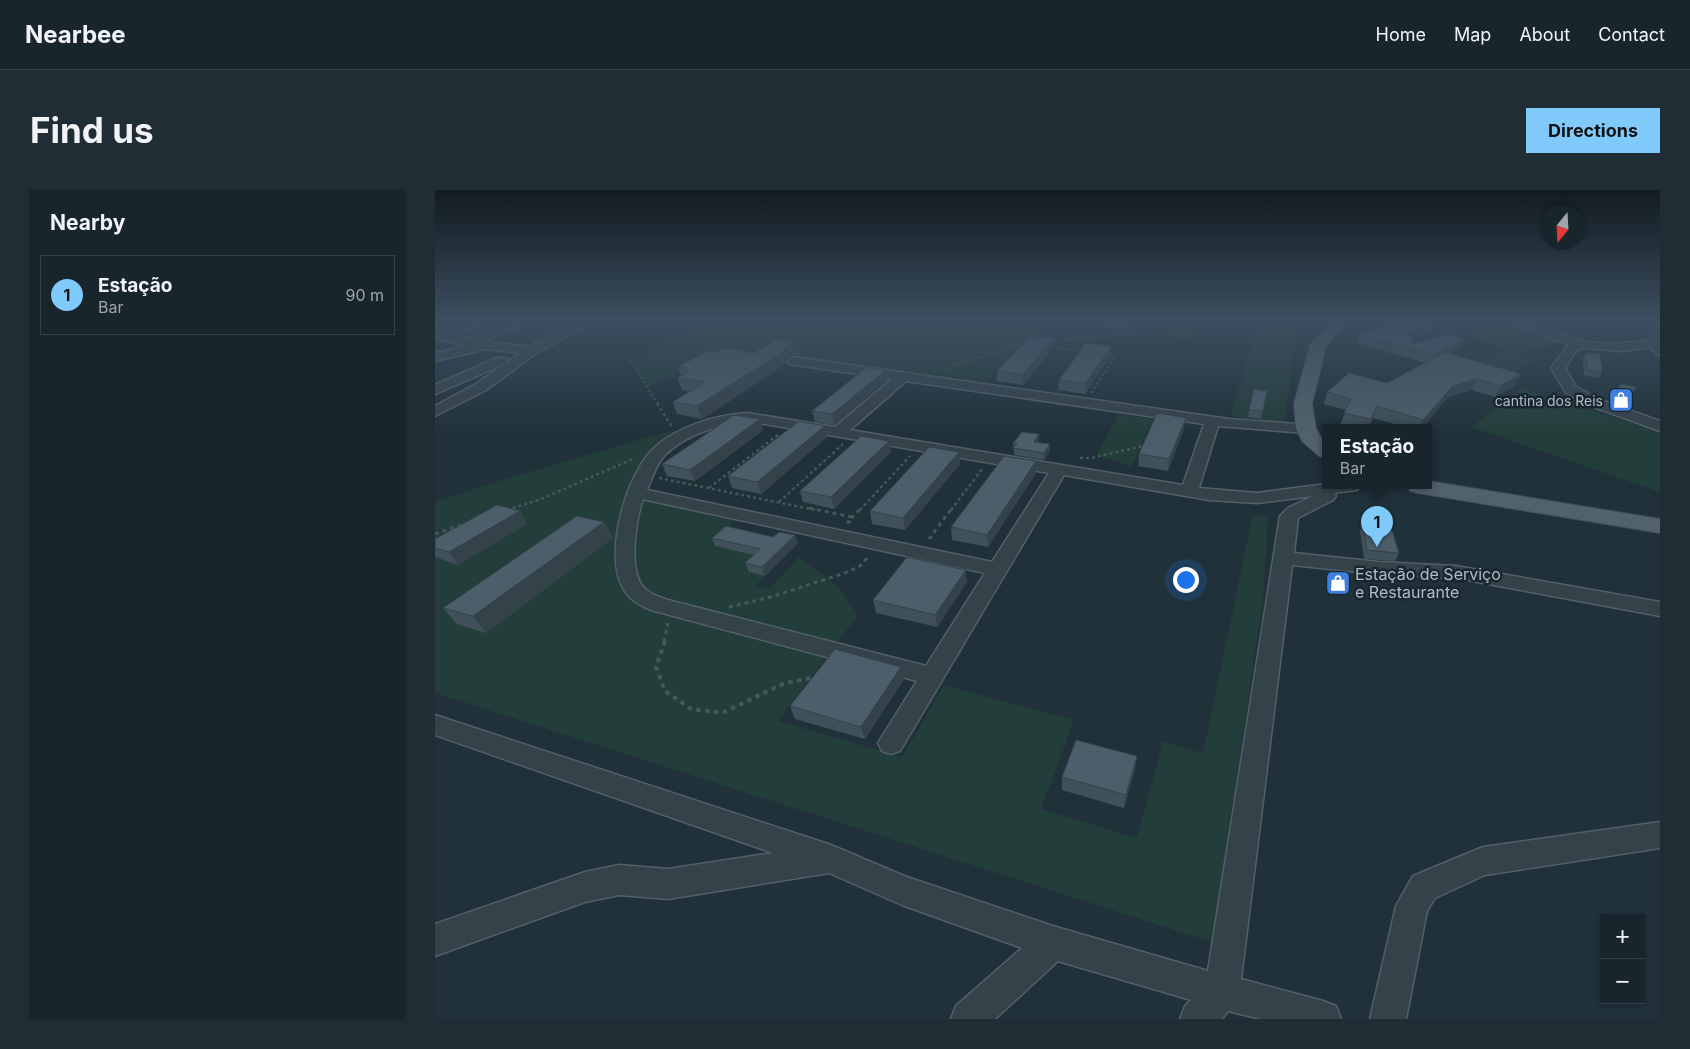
<!DOCTYPE html>
<meta charset="utf-8">
<style>
:root{--surface:#18252c;--page:#212d34;--text:#f1f3f6;--muted:#9fa5a9;--line:#364248;--accent:#7fc9fb}
body{margin:0;font-family:Inter,sans-serif;background:var(--page);color:var(--text)}
.controls{position:absolute;right:15px;bottom:15px;display:grid;overflow:hidden;border-radius:0px;box-shadow:0 1px 4px #0004}
.controls button{width:45px;height:45px;display:grid;place-items:center;padding:0;border:0;border-bottom:1px solid var(--line);background:var(--surface);color:var(--text);font:25px sans-serif}
.compass{position:absolute;left:1105px;top:15px;width:45px;height:45px;border-radius:50%;background:var(--surface);box-shadow:0 1px 4px #0004;rotate:198deg}
.you{position:absolute;left:750px;top:389px;width:18px;height:18px;margin:-12px;border:4px solid #fff;border-radius:50%;background:#1a73e8;box-shadow:0 0 0 8px #1a73e833}
.badge{display:grid;place-items:center;width:32px;height:32px;border-radius:50%;background:var(--accent);color:#111;font-size:16px;font-weight:700}
.pin{position:absolute;translate:-50% -41px;filter:drop-shadow(0 1px 2px #0008)}
.pin::after{content:'';position:absolute;top:26px;width:18px;height:15px;background:inherit;clip-path:polygon(0 0,100% 0,50% 100%)}
.popup{position:absolute;left:887px;top:234px;width:110px;height:65px;box-sizing:border-box;display:grid;place-content:center;border-radius:0px;background:var(--surface);filter:drop-shadow(0 1px 4px #0005);font-size:16px;white-space:nowrap;color:var(--muted)}
.popup b{font-size:19px;color:var(--text)}
.popup::after{content:'';position:absolute;left:50%;top:100%;margin-left:-10px;border:10px solid transparent;border-top-color:var(--surface)}
.list{margin:0;padding:0;list-style:none}
h2{display:flex;justify-content:space-between;align-items:center;height:65px;margin:0;padding:0 20px;font-size:21px}
h2 small{font-size:16px;font-weight:400;color:var(--muted)}
.list li{display:grid;grid-template-columns:32px 1fr auto;gap:15px;align-items:center;box-sizing:border-box;height:80px;margin:0 10px 10px;padding:0 10px;border:1px solid var(--line);border-radius:0px}
.list b{display:block;font-size:19px;white-space:nowrap}
.list p{margin:0;font-size:16px;white-space:nowrap;color:var(--muted)}
.list em{font-size:16px;font-style:normal;color:var(--muted)}
.map{position:relative;flex:none;width:1225px;height:829px;overflow:hidden;border-radius:0px}
header{display:flex;align-items:center;gap:30px;box-sizing:border-box;height:70px;padding:0 25px;background:var(--surface);border-bottom:1px solid var(--line)}
header strong{font-size:24px}
nav{display:flex;gap:28px;margin-inline-start:auto;font-size:18px}
.intro{display:flex;align-items:center;justify-content:space-between;box-sizing:border-box;height:120px;padding:0 30px}
h1{margin:0;font-size:35px}
.button{padding:12px 22px;border-radius:0px;background:var(--accent);color:#111;font-size:18px;font-weight:700}
main{display:flex;gap:30px;padding:0 30px}
aside{flex:1;background:var(--surface);border-radius:0px;box-shadow:0 1px 4px #0004}
.map>svg:first-child{display:block}
</style>
<header>
<strong>Nearbee</strong>
<nav><a>Home</a><a>Map</a><a>About</a><a>Contact</a></nav>
</header>
<div class="intro"><h1>Find us</h1><a class="button">Directions</a></div>
<main>
<aside>
<h2>Nearby<small></small></h2>
<ul class="list">
<li><span class="badge">1</span><div><b>Estação</b><p>Bar</p></div><em>90 m</em></li>
</ul>
</aside>
<div class="map">
<svg width="1225" height="829" viewBox="0 0 1225 829">
<rect width="100%" height="100%" fill="#20313a"/>
<!-- green -->
<g fill="#233d3a">
<polygon points="274,129 665,129 660,136 621,132 604,152 587,153 548,194 360,167 365,164 256,173 212,198 195,170"/>
<polygon points="710,129 864,129 849,234 796,226 823,131 749,148 702,143"/>
<polygon points="1034,129 1056,129 1124,152 1086,164 1103,169 1067,191 1030,179 1067,159 1078,162 1009,136"/>
<polygon points="1086,199 1225,241 1225,302 1036,237"/>
<polygon points="683,224 718,229 696,277 662,265"/>
<polygon points="238,240 243,248 195,301 307,325 286,342 329,367 314,382 330,386 320,396 334,399 364,367 404,397 423,425 343,531 467,567 509,495 639,530 606,619 702,648 728,551 768,563 818,324 833,327 828,410 777,752 0,503 0,312 57,293"/>
</g>
<g fill="none" stroke-linecap="round" stroke-linejoin="round">
<defs>
<g id="minor">
<polygon points="41,129 57,129 20,145 33,149 83,129 94,129 93,133 49,151 94,157 148,129 162,129 100,164 51,200 0,226 0,216 41,194 69,174 0,204 0,195 61,168 71,168 72,171 71,173 85,163 51,159 0,171 0,163 32,156 3,149 0,147 0,139 8,142"/>
<path d="M1065,129C1093,129 1116,143 1143,150C1166,156 1193,153 1216,150L1217,143L1208,129H1219L1225,138V165L1221,164L1215,157L1188,161L1146,158L1140,162L1130,178L1141,197L1166,210L1225,231V241L1156,216L1131,203L1116,178L1134,155Z"/>
<path d="M359,167L794,229L876,235L879,238L876,241L871,243L783,236L764,298L822,303L891,294V296H924L922,300L899,303L901,306L898,310L863,328L859,363L944,372L1021,376L1225,412V426L1021,388L944,384L857,375L806,789L888,811L901,816L906,829H826L793,821L787,829H745L750,816L756,810L623,771L560,829H516L521,816L587,758L467,715L394,683L233,709L184,705L150,712L0,766V734L150,682L184,675L233,679L338,663L0,545V525L396,655L469,686L618,736L773,781L845,326L853,318L878,306L822,313L774,310L629,285L465,561L456,564L447,561L443,553L482,491L216,420C204,415 193,409 187,396C169,362 192,282 220,257C244,236 281,225 312,223L400,237L457,189L354,174L353,171ZM471,191L769,234L748,295L415,240ZM312,231L614,283L557,372L212,300C217,289 221,274 230,265C250,245 285,234 312,231ZM208,309L212,310L550,383L491,476L237,411C226,408 213,404 206,394C194,374 201,330 208,309Z"/>
<polygon points="1225,632 1225,658 1050,685 1000,708 992,721 971,829 935,829 961,716 978,686 1048,657"/>
</g>
<g id="major">
<polygon points="899,129 914,129 891,156 877,214 881,238 886,248 891,252 891,268 884,266 867,251 861,238 859,214 875,155"/>
<polygon points="993,291 1225,329 1225,343 983,303 975,301 972,296 993,296"/>
</g>
</defs>
<!-- minor casing -->
<use href="#minor" stroke="#526068" stroke-width="3"/>
<!-- major casing -->
<use href="#major" stroke="#414e57" stroke-width="2"/>
<!-- path-far3 -->
<g stroke="#425957" stroke-width="2" stroke-dasharray="2.5 2.5" stroke-linecap="butt">
<polyline points="651,147 665,129"/>
<polyline points="614,151 702,143 710,129"/>
<polyline points="616,157 649,161"/>
<polyline points="195,170 223,214"/>
<polyline points="508,179 588,154"/>
<polyline points="656,203 681,165 673,164"/>
</g>
<!-- path-far2 -->
<g stroke="#425957" stroke-width="2.5" stroke-dasharray="3 3" stroke-linecap="butt">
<polyline points="222,213 237,237"/>
<polyline points="645,268 656,268 712,255"/>
<polyline points="224,288 380,320"/>
<polyline points="274,298 344,244"/>
<polyline points="344,312 408,254"/>
<polyline points="72,320 106,309 200,268"/>
<polyline points="425,320 475,266"/>
<polyline points="516,320 548,278"/>
</g>
<!-- path-far1 -->
<g stroke="#425957" stroke-width="3" stroke-dasharray="4 4" stroke-linecap="butt">
<polyline points="374,318 417,327"/>
<polyline points="71,320 76,318"/>
<polyline points="416,332 413,332 426,318"/>
<polyline points="0,344 28,334"/>
<polyline points="494,349 517,318"/>
<polyline points="294,417 336,407 410,383 425,376 434,366"/>
<polyline points="229,452 233,433"/>
</g>
<!-- path -->
<polyline stroke="#425957" stroke-width="4" stroke-dasharray="4.5 4.5" stroke-linecap="butt" points="230,451 221,477 230,501 256,519 287,523 350,493 376,488"/>
<!-- minor -->
<use href="#minor" fill="#34424a" fill-rule="evenodd"/>
<!-- major -->
<use href="#major" fill="#52626b" fill-rule="evenodd"/>
</g>
<!-- wall -->
<g fill="#40515a">
<polygon points="669,129 698,129 691,139 668,137"/>
<polygon points="946,129 1006,129 1003,137 976,149 978,154 1030,149 1026,158 1016,164 1086,184 1080,195 1060,207 1037,200 1013,207 987,238 973,238 938,228 933,238 920,238 905,235 911,220 889,214 892,202 952,193 990,173 922,153 925,144 953,136 945,132"/>
<polygon points="363,152 365,164 358,165 352,169 352,173 267,229 242,224 238,212 255,201 247,200 242,188 246,186 243,177 319,163"/>
<polygon points="618,158 588,195 562,191 562,181"/>
<polygon points="1151,163 1167,182 1164,188 1149,185 1148,169"/>
<polygon points="675,166 650,204 623,200 624,190"/>
<polygon points="451,180 452,190 399,235 380,232 377,221"/>
<polygon points="1185,194 1201,197 1190,217 1180,213 1183,198"/>
<polygon points="832,201 826,229 813,227 814,220"/>
<polygon points="325,229 328,240 260,291 232,286 227,274"/>
<polygon points="749,239 733,281 703,276 704,264"/>
<polygon points="392,247 326,304 297,298 293,286"/>
<polygon points="454,251 456,262 399,319 368,312 365,301"/>
<polygon points="604,251 603,252 615,261 609,270 579,265 578,253"/>
<polygon points="601,271 601,283 553,357 517,350 516,337"/>
<polygon points="525,274 470,340 437,334 435,321"/>
<polygon points="85,321 92,334 23,375 0,367 0,349"/>
<polygon points="169,332 178,348 51,443 22,434 8,418"/>
<polygon points="928,333 964,363 960,371 929,369 925,341"/>
<polygon points="360,345 363,353 330,386 314,382 310,373 319,365 280,356 277,348 338,347"/>
<polygon points="532,392 502,437 441,423 438,410"/>
<polygon points="466,477 469,489 430,549 360,529 355,516"/>
<polygon points="702,566 700,579 689,618 627,600 627,587"/>
</g>
<!-- shaded-wall -->
<g fill="#34424a">
<polygon points="692,129 698,129 691,139 692,130"/>
<polygon points="1004,129 1006,129 1003,137 970,152 973,143"/>
<polygon points="618,148 618,158 588,195 587,185"/>
<polygon points="1030,149 1026,158 996,175 999,165"/>
<polygon points="363,152 365,164 358,165 352,169 352,173 267,229 262,216 355,154"/>
<polygon points="676,156 675,166 650,204 650,194"/>
<polygon points="451,180 452,190 399,235 397,224"/>
<polygon points="1086,184 1080,195 1060,207 1065,196"/>
<polygon points="1042,189 1037,200 1013,207 987,238 985,238 988,230 1018,196"/>
<polygon points="942,216 938,228 933,238 936,229"/>
<polygon points="751,228 749,239 733,281 734,269"/>
<polygon points="325,229 328,240 260,291 255,280"/>
<polygon points="390,236 392,247 326,304 322,292"/>
<polygon points="604,244 604,251 599,259 599,252"/>
<polygon points="454,251 456,262 399,319 396,307"/>
<polygon points="615,254 615,261 609,270 609,263"/>
<polygon points="524,262 525,274 470,340 468,328"/>
<polygon points="601,271 601,283 553,357 552,345"/>
<polygon points="85,321 92,334 23,375 14,362"/>
<polygon points="169,332 178,348 51,443 38,426"/>
<polygon points="360,345 363,353 330,386 327,377"/>
<polygon points="531,380 532,392 502,437 500,425"/>
<polygon points="466,477 469,489 430,549 426,537"/>
<polygon points="702,566 700,579 689,618 691,605"/>
</g>
<!-- building -->
<g fill="#4b5e69" stroke="#34424a">
<polygon points="960,129 1004,129 973,143 978,154 1014,144 1030,149 999,165 925,144 965,132"/>
<polygon points="595,146 618,148 587,185 562,181"/>
<polygon points="341,149 363,152 355,154 349,158 349,161 262,216 238,212 270,192 242,188 253,182 247,181 252,178 243,177 272,161 280,162 288,158 319,163"/>
<polygon points="651,153 676,156 650,194 624,190"/>
<polygon points="1010,162 1086,184 1065,196 1042,189 1018,196 988,230 942,216 936,229 909,223 916,209 892,202 914,183 952,193"/>
<polygon points="1151,163 1165,164 1167,182 1152,179"/>
<polygon points="432,177 451,180 397,224 377,221"/>
<polygon points="1185,194 1201,197 1192,213 1182,209"/>
<polygon points="819,199 832,201 828,221 814,220"/>
<polygon points="722,223 751,228 734,269 704,264"/>
<polygon points="299,225 325,229 255,280 227,274"/>
<polygon points="364,231 390,236 322,292 293,286"/>
<polygon points="587,242 604,244 599,252 615,254 609,263 578,258 582,254 578,253"/>
<polygon points="426,246 454,251 396,307 365,301"/>
<polygon points="494,257 524,262 468,328 435,321"/>
<polygon points="569,266 601,271 552,345 516,337"/>
<polygon points="62,315 85,321 14,362 0,358 0,349"/>
<polygon points="142,326 169,332 38,426 8,418"/>
<polygon points="928,333 955,334 964,363 932,360"/>
<polygon points="291,336 338,347 344,342 360,345 327,377 310,373 325,359 277,348"/>
<polygon points="472,367 531,380 500,425 438,410"/>
<polygon points="400,459 466,477 426,537 355,516"/>
<polygon points="641,550 702,566 691,605 627,587"/>
</g>
<!-- sky -->
<linearGradient id="sky" x2="0" y2="1"><stop stop-color="#121b20"/><stop offset="0.53" stop-color="#3c4e60"/><stop offset="1" stop-color="#3c4e60" stop-opacity="0"/></linearGradient>
<rect width="1225" height="245" fill="url(#sky)"/>
<!-- icons -->
<defs>
<symbol id="shop-square" viewBox="-11 -11 22 22"><rect x="-9" y="-9" width="18" height="18" rx="4" fill="#3f7fe0" stroke="#1a272f"/><path d="M-5-2.5h2.3a2.7 3.5 0 0 1 5.4 0H5L5.5 6h-11ZM-1.5-2.5h3a1.5 2.3 0 0 0-3 0Z" fill="#fff"/></symbol>
</defs>
<g fill-rule="evenodd">
<use href="#shop-square" x="1172" y="196" width="28" height="28"/>
<use href="#shop-square" x="889" y="379" width="28" height="28"/>
</g>
<g text-anchor="middle" dominant-baseline="central" stroke-width="5" stroke-linejoin="round" paint-order="stroke">
<!-- far-poi labels -->
<g font-size="14" fill="#afbdc7" stroke="#1a272f" text-anchor="end">
<text x="1168" y="210">cantina dos Reis</text>
</g>
<!-- poi labels -->
<g font-size="16" fill="#afbdc7" stroke="#1a272f" text-anchor="start">
<text x="920" y="384">Estação de Serviço<tspan x="920" dy="18">e Restaurante</tspan></text>
</g>
</g>
</svg>
<div class="controls">
<button>+</button>
<button>−</button>
</div>
<svg class="compass" viewBox="-18 -18 36 36"><path d="M0-13l5 13h-10z" fill="#e53935"/><path d="M0 13l5-13h-10z" fill="#9fa5a9"/></svg>
<div class="you"></div>
<div class="pin badge" style="left:942px;top:357px">1</div>
<div class="popup"><b>Estação</b>Bar</div>
</div>
</main>
